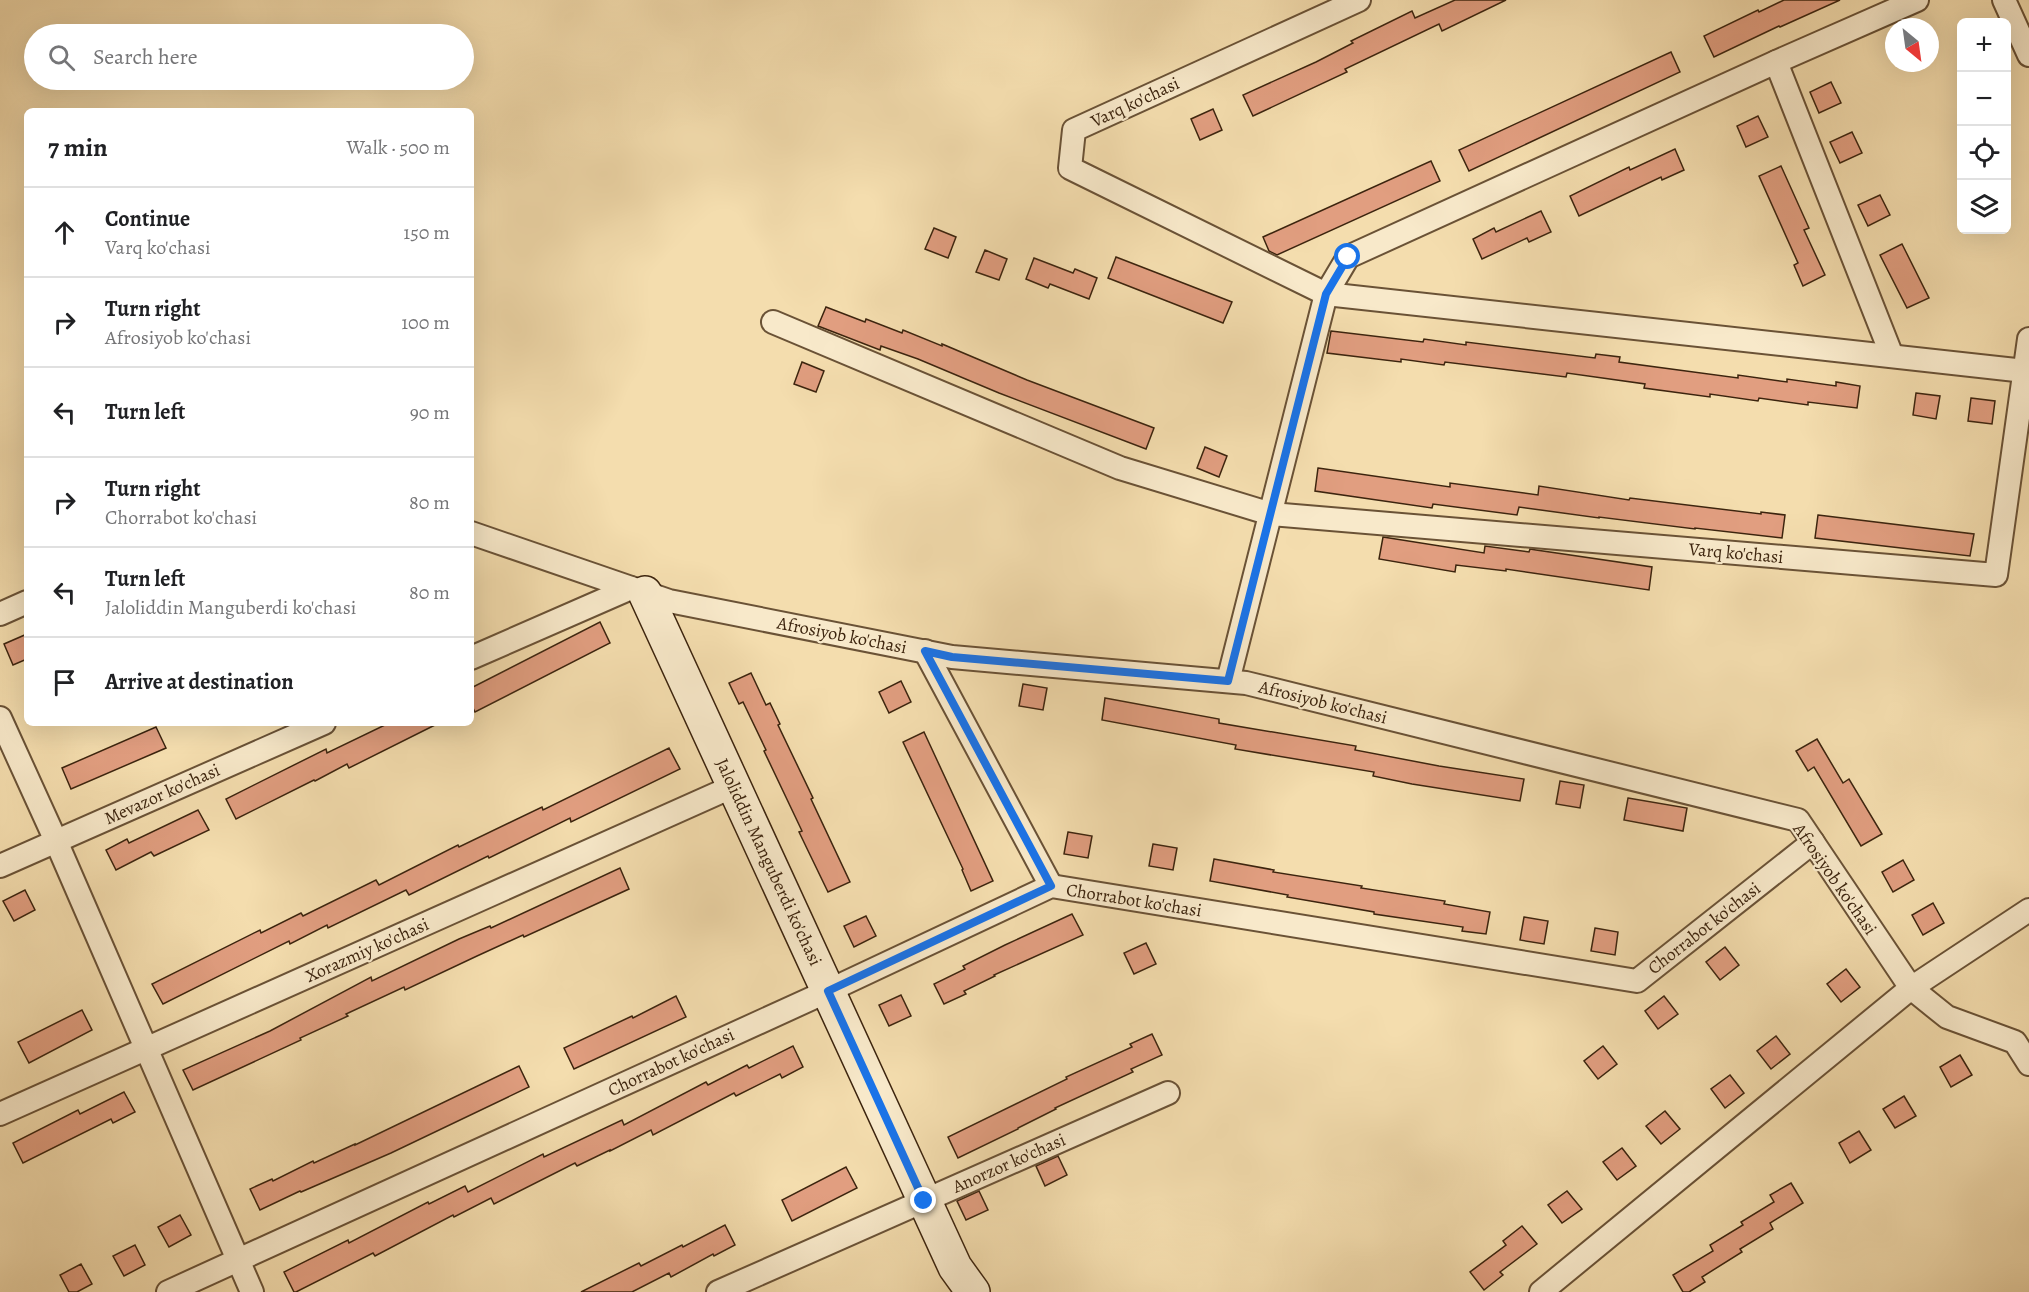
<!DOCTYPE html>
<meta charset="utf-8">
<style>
:root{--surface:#fff;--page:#f2f2f2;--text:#202124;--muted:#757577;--line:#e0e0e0}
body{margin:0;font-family:Alegreya,serif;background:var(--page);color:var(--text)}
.controls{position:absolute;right:18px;top:18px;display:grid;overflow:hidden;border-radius:9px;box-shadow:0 6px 24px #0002}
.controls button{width:54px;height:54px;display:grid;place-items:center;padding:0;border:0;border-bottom:2px solid var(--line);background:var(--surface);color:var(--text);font:30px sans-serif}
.compass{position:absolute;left:1885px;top:18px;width:54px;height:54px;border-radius:50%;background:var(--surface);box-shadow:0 6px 24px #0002;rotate:151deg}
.stop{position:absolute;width:18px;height:18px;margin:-14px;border:4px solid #1a73e8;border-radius:50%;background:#fff}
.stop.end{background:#1a73e8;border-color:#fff;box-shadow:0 2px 6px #0008}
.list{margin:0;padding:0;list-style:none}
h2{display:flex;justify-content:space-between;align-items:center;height:78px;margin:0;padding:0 24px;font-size:26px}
h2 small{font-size:20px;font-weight:400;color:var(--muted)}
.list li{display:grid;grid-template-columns:39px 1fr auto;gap:18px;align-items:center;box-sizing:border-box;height:90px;padding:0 24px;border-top:2px solid var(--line)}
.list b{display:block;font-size:22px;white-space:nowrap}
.list p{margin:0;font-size:20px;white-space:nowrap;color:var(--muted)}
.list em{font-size:20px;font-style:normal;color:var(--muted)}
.icon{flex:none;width:33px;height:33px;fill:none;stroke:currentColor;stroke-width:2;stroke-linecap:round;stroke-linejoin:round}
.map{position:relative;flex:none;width:2029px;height:1292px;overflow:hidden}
.search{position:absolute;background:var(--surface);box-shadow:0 6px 24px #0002;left:24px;top:24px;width:450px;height:66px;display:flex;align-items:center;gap:15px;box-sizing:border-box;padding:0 21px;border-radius:33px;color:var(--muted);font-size:22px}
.panel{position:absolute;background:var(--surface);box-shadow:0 6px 24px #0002;left:24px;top:108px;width:450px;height:618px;border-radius:9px}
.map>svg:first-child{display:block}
</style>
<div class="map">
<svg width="2029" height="1292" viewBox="0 0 2029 1292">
<rect width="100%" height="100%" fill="#f4ddae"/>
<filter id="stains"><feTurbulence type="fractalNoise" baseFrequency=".00333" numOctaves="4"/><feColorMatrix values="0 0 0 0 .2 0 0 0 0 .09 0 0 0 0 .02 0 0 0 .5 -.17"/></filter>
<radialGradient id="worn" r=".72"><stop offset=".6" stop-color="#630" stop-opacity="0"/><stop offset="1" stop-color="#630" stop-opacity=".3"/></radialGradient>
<!-- building -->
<g fill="#e19e80" stroke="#3c240e" stroke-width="1.5">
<polygon points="1455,0 1506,0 1442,31 1439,24 1345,69 1347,72 1253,116 1243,95 1316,62 1353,43 1351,41 1412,11 1415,18"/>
<polygon points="1784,0 1840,0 1780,27 1779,26 1714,57 1704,36 1758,10 1759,12"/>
<polygon points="1671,52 1680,72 1469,171 1459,150"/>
<polygon points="1831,82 1841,103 1819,113 1810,92"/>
<polygon points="1213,109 1222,130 1200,140 1191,119"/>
<polygon points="1758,116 1768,137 1746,147 1737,126"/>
<polygon points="1852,132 1862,153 1840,163 1830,142"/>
<polygon points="1675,149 1684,170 1662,180 1661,177 1579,216 1570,196 1629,167 1630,170"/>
<polygon points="1431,161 1440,181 1277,255 1269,251 1263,237"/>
<polygon points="1781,166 1809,228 1804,230 1825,275 1803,286 1794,265 1798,263 1759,176"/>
<polygon points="1880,195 1890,215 1868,226 1858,205"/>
<polygon points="1541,211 1551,232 1529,242 1527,238 1482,259 1473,239 1494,228 1496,232"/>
<polygon points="934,228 956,237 948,258 925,249"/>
<polygon points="1902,244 1929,298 1907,308 1880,255"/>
<polygon points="985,250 1007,259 999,280 976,272"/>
<polygon points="1116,257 1232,302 1223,323 1108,278"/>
<polygon points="1034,258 1073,273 1075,269 1097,278 1089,299 1050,284 1048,288 1026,279"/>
<polygon points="826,307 865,322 866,319 902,333 903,330 942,346 942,344 1027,380 1154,428 1146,449 999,393 918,359 881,346 880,350 818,326"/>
<polygon points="1331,331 1423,342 1424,339 1466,345 1466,342 1595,358 1596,354 1620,357 1619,362 1738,378 1738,375 1787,382 1787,379 1836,386 1836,382 1860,386 1857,408 1808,402 1808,405 1759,398 1758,401 1710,394 1710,397 1644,388 1645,384 1567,373 1566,377 1445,362 1444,365 1401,359 1401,362 1327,353"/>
<polygon points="802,362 824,371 816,392 794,384"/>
<polygon points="1916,393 1940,396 1936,419 1913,415"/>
<polygon points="1971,398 1995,401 1992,424 1968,421"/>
<polygon points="1205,447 1227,456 1219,477 1197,468"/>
<polygon points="1318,468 1450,487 1450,483 1538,495 1539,486 1629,500 1630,498 1761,514 1761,512 1785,515 1782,538 1695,528 1695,529 1599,517 1599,518 1519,507 1517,515 1433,504 1432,508 1315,491"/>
<polygon points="1818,515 1974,534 1970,556 1815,538"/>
<polygon points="1383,537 1484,553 1485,546 1529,552 1530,549 1536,550 1652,567 1649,590 1506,569 1506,571 1456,565 1455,572 1379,559"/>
<polygon points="600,622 610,643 475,712 471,704 471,688"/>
<polygon points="27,634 27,659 13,665 4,644"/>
<polygon points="751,673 766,705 770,703 780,724 778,725 813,798 811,799 850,882 828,892 799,832 802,831 764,751 766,750 743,702 739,704 729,683"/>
<polygon points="901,681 911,702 889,713 879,692"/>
<polygon points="1023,684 1047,688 1043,710 1019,706"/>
<polygon points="1105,698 1219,719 1219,723 1356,746 1355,750 1439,766 1524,779 1520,801 1412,784 1373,776 1374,772 1235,749 1236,745 1102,720"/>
<polygon points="389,723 439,723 349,768 347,764 315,781 314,780 236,819 226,799 326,749 327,753"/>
<polygon points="156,727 166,748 71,789 62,768"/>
<polygon points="924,732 993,881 971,891 962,870 963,869 903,742"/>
<polygon points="1817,739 1843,783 1849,779 1882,834 1861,846 1814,767 1808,771 1796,751"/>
<polygon points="669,748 680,769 571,822 570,818 489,858 488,856 409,895 406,890 328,928 327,925 290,944 289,941 163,1004 152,984 260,930 261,933 301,913 303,916 376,880 379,885 458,845 459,847 542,807 543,810"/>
<polygon points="1560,781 1584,785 1580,808 1556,804"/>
<polygon points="1628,798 1687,808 1683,831 1624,820"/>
<polygon points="198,810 209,830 154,856 151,852 116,870 106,850 127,839 129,843"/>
<polygon points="1068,832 1092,836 1088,858 1064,854"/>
<polygon points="1153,844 1177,848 1173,870 1149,866"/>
<polygon points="1214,859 1274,870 1273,872 1362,886 1361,888 1445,901 1444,904 1490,912 1486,934 1462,931 1463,927 1374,914 1374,912 1287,897 1288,895 1210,881"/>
<polygon points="1903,860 1914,880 1893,892 1882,872"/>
<polygon points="620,868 629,889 524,937 523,935 477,956 405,990 404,987 346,1014 348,1016 300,1038 301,1040 193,1090 183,1070 270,1031 371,977 372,981 459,939 490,926 491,928"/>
<polygon points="25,890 35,910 14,921 3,901"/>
<polygon points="1933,903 1944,923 1923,935 1912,915"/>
<polygon points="1072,914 1083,935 994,975 995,976 964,991 966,994 944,1004 934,984 965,969 963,966 1005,945"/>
<polygon points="866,916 876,936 854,947 844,926"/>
<polygon points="1524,917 1548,921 1544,944 1520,940"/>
<polygon points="1595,928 1618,932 1615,955 1591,951"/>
<polygon points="1146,943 1156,964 1134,974 1124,953"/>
<polygon points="1725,947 1739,965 1720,980 1706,962"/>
<polygon points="1846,969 1860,987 1841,1002 1827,984"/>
<polygon points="901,995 911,1016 889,1026 879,1005"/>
<polygon points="676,996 686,1017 574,1069 564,1048 632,1016 633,1018"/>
<polygon points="1664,996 1678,1014 1658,1029 1645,1011"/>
<polygon points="82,1010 92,1030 29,1063 18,1042"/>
<polygon points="1152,1034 1162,1055 1131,1069 1133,1072 1055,1108 1056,1109 1018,1128 1018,1129 958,1158 948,1137 1067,1079 1066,1077 1132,1047 1130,1044"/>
<polygon points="1776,1036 1790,1054 1771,1069 1757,1051"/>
<polygon points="793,1046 803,1067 782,1078 780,1074 736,1096 734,1093 653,1135 651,1130 610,1151 610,1150 577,1166 575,1163 494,1204 491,1198 454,1217 453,1215 375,1256 373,1253 296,1292 294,1292 284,1272 348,1240 349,1243 428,1202 429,1204 465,1186 468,1192 543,1154 544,1157 622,1120 624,1125 706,1082 708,1085 747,1065 749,1068"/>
<polygon points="1603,1046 1617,1064 1598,1079 1584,1061"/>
<polygon points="1960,1055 1972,1075 1951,1087 1940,1067"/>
<polygon points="519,1066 529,1087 391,1153 301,1192 300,1191 260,1210 250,1189 272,1179 273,1181 313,1161 314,1163 355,1144 355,1145"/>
<polygon points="1730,1075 1744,1093 1725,1108 1711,1089"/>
<polygon points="124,1092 135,1112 113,1123 111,1119 23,1163 13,1143 78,1110 80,1114"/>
<polygon points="1904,1096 1916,1116 1895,1128 1883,1109"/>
<polygon points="1665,1111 1680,1129 1661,1144 1646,1126"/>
<polygon points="1859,1131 1871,1150 1850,1163 1839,1143"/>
<polygon points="1622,1148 1636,1166 1617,1180 1603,1162"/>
<polygon points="1058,1156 1067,1175 1045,1186 1036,1166"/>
<polygon points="846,1167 857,1188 792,1221 782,1200"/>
<polygon points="1791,1183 1803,1203 1770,1223 1773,1229 1740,1249 1742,1252 1702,1277 1705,1282 1689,1292 1683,1292 1673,1275 1713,1251 1710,1245 1743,1225 1741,1222 1774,1202 1770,1195"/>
<polygon points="979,1191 988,1210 966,1220 957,1201"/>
<polygon points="1567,1191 1582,1209 1562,1223 1548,1205"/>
<polygon points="180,1215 191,1235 169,1247 158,1227"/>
<polygon points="725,1225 735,1245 714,1256 713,1254 671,1277 669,1273 632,1292 581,1292 639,1263 641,1266 682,1245 683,1247"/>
<polygon points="1522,1226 1537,1244 1500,1272 1503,1275 1484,1290 1470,1272 1506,1245 1503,1241"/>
<polygon points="135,1245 145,1265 124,1276 113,1256"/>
<polygon points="81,1264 92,1284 77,1292 69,1292 60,1275"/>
</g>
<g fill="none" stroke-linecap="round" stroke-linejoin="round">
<defs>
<g id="street">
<polyline points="1359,0 1074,130 1070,168 1326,294 2025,371"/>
<polyline points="2004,0 2029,55"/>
<polyline points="1776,62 1892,356"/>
<polyline points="773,322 1120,468 1271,514 1996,575 2029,339"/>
<polyline points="471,533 669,601 952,657 1246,683 1798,820 1911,988 1947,1017 2015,1042 2029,1064"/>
<polyline points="0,614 27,602"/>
<polyline points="925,651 1051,886"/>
<polyline points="471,658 631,588"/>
<polyline points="1228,681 1326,294 1348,257 1776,62 1917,0"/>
<polyline points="0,718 56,841 252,1292"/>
<polyline points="0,866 324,723"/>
<polyline points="0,1114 734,786"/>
<polyline points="168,1292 828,991 1051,886 1637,981 1813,842"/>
<polyline points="718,1292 1168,1093"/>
<polyline points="1541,1292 1911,988 2029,910"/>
</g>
<polyline id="secondary" points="645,593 955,1267 973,1292"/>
</defs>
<!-- street casing -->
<use href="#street" stroke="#6a5236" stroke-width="26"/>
<!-- secondary casing -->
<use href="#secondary" stroke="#3c240e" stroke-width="36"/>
<!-- street -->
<use href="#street" stroke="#f8e9ca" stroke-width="22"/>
<!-- secondary -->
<use href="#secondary" stroke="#f8e9ca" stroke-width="33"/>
</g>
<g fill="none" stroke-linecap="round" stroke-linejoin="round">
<!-- route -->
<polyline stroke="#1a73e8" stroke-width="8" points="924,1201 828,991 1051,886 925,651 952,657 1228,681 1326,294 1348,257"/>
</g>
<g text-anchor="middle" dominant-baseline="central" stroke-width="4.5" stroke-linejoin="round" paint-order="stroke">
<!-- street labels -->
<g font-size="18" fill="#3c240e" stroke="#f8e9ca">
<text transform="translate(1135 102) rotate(-25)">Varq ko'chasi</text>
<text transform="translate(1736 553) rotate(5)">Varq ko'chasi</text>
<text transform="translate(842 635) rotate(11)">Afrosiyob ko'chasi</text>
<text transform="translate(1323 702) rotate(14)">Afrosiyob ko'chasi</text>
<text transform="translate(162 794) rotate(-24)">Mevazor ko'chasi</text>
<text transform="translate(769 862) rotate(65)">Jaloliddin Manguberdi ko'chasi</text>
<text transform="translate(1835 879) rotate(55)">Afrosiyob ko'chasi</text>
<text transform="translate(1134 900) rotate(9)">Chorrabot ko'chasi</text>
<text transform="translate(1704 928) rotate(-38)">Chorrabot ko'chasi</text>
<text transform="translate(367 950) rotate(-24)">Xorazmiy ko'chasi</text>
<text transform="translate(671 1062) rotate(-25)">Chorrabot ko'chasi</text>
<text transform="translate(1009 1163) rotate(-24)">Anorzor ko'chasi</text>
</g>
</g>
<rect width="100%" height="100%" filter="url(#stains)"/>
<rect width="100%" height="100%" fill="url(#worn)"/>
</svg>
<div class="controls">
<button>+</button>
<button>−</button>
<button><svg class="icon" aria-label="locate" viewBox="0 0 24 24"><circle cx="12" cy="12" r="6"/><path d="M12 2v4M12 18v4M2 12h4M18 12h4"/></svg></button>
<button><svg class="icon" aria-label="layers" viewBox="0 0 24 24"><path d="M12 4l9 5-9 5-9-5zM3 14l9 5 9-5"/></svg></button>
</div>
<svg class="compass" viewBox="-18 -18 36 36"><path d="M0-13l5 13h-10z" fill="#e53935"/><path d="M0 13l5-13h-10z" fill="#757577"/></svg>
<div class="stop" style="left:1348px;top:257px"></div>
<div class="stop end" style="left:924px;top:1201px"></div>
<div class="search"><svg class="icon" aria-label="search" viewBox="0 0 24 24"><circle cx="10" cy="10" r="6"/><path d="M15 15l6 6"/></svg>Search here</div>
<section class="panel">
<h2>7 min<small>Walk · 500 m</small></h2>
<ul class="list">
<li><svg class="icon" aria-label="ahead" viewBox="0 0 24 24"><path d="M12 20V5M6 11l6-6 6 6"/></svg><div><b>Continue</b><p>Varq ko'chasi</p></div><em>150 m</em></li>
<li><svg class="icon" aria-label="right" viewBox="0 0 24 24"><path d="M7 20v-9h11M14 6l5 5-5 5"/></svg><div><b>Turn right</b><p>Afrosiyob ko'chasi</p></div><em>100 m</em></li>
<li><svg class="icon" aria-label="left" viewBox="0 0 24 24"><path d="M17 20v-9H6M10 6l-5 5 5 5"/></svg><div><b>Turn left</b></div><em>90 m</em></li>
<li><svg class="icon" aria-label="right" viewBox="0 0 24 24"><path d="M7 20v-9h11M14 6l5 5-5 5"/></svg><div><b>Turn right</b><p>Chorrabot ko'chasi</p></div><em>80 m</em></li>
<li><svg class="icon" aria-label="left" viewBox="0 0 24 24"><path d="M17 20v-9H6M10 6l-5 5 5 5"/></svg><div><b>Turn left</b><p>Jaloliddin Manguberdi ko'chasi</p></div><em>80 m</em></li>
<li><svg class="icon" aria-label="arrive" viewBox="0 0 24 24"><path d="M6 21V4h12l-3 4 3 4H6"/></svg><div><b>Arrive at destination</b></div></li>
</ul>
</section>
</div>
